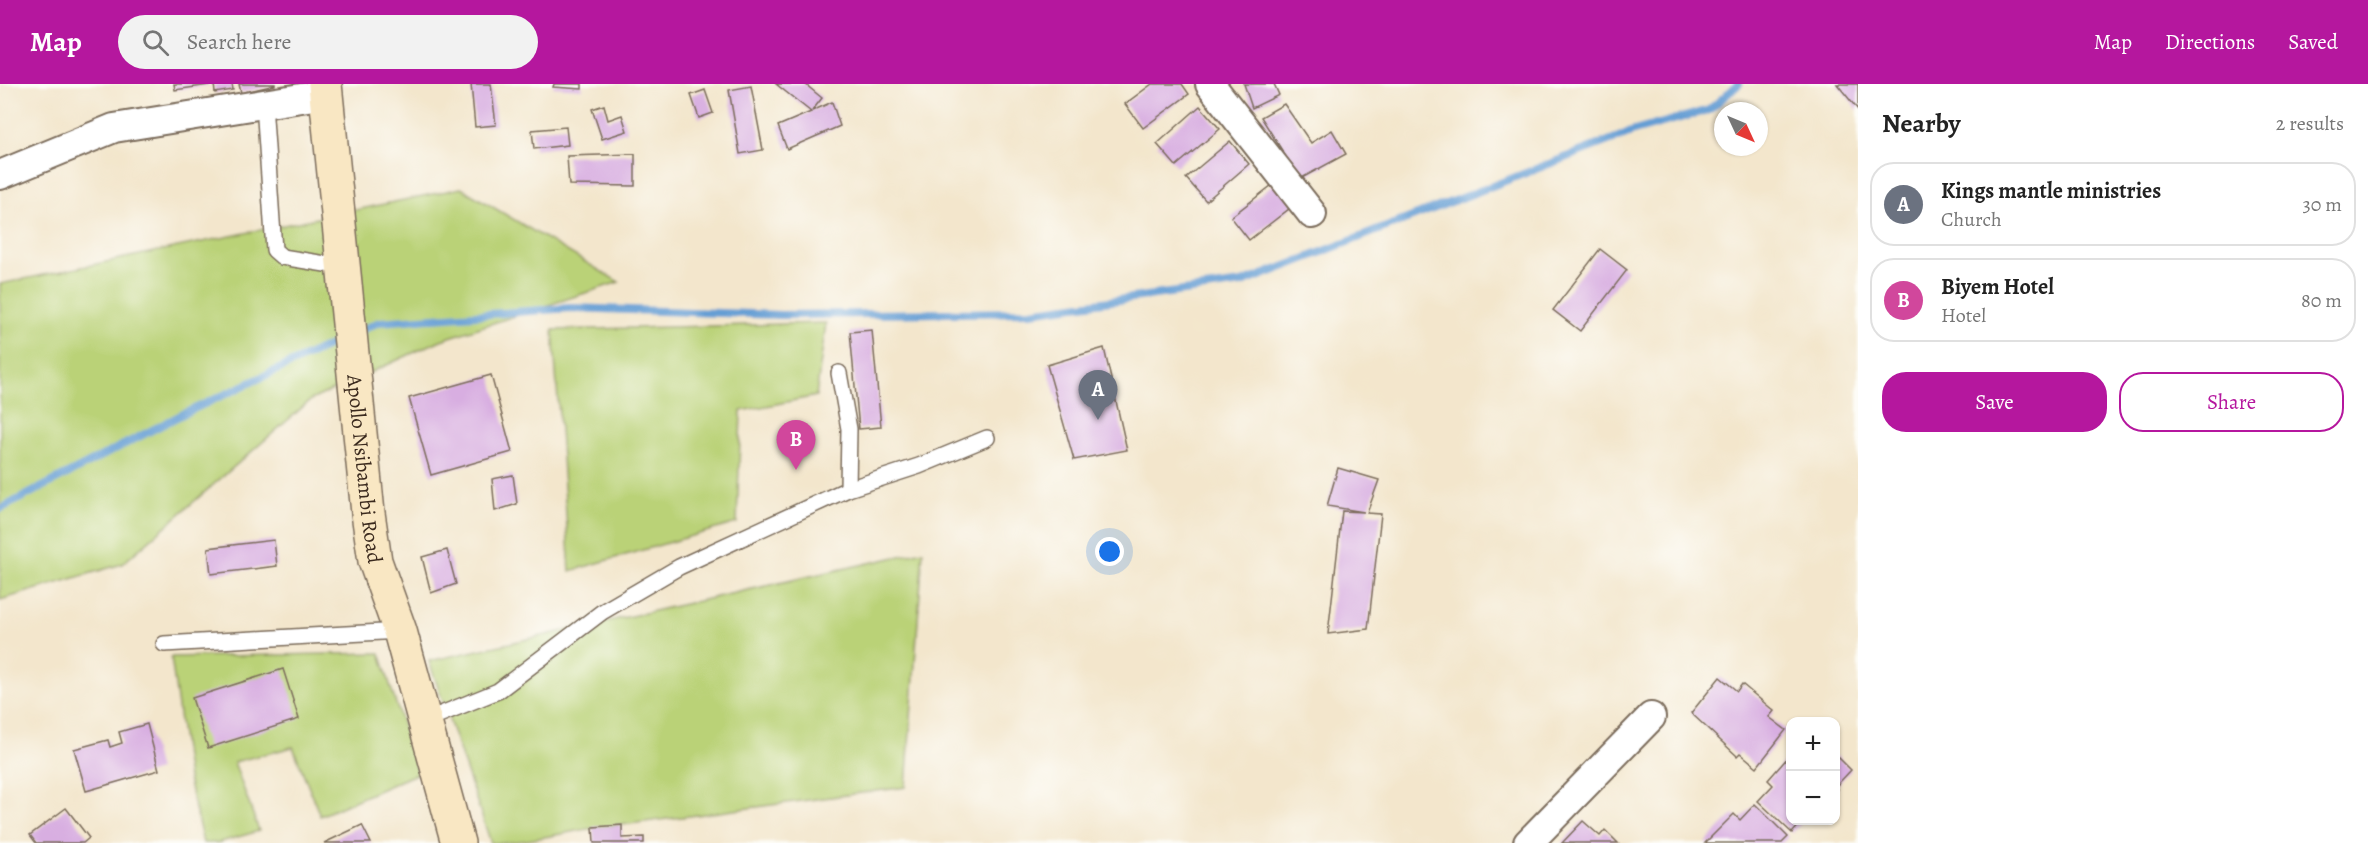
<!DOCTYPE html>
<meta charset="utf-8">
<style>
:root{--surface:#fff;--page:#f2f2f2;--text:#222;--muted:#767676;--line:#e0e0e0;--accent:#b5179e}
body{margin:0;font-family:Alegreya,serif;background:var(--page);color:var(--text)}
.controls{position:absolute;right:18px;bottom:18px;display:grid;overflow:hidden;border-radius:12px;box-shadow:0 2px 4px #0004}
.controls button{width:54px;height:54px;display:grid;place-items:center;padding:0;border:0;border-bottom:2px solid var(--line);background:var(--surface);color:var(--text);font:30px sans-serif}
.compass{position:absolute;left:1714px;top:18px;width:54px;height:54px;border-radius:50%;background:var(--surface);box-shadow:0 2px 4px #0004;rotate:134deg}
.you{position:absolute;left:1110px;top:468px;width:21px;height:21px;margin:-15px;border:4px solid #fff;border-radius:50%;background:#1a73e8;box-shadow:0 0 0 9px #1a73e833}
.badge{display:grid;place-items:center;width:39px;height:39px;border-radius:50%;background:var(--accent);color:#fff;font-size:20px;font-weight:700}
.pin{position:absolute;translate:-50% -50px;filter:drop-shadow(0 2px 3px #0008)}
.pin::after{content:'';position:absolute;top:32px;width:21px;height:18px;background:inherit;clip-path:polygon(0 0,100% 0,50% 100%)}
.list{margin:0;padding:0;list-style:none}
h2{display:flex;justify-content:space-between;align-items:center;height:78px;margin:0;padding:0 24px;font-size:26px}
h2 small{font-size:20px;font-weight:400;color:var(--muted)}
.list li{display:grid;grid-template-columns:39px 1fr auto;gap:18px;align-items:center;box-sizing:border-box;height:84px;margin:0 12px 12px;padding:0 12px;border:2px solid var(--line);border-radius:24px}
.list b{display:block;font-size:22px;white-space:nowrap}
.list p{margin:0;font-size:20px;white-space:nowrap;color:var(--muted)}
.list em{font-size:20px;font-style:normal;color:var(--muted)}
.actions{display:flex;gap:12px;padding:18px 24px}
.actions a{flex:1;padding:14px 0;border:2px solid var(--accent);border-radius:24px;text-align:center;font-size:21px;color:var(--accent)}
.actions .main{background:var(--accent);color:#fff}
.icon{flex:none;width:33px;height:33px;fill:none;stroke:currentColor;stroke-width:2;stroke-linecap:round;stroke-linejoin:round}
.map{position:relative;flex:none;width:1858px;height:759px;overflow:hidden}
header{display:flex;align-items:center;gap:36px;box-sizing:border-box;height:84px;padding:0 30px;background:var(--accent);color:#fff}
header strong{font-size:28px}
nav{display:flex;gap:33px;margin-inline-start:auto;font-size:21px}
.search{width:420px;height:54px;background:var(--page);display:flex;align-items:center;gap:15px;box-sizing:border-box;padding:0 21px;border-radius:33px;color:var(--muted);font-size:22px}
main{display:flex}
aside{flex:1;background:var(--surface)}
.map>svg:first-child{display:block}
</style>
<header>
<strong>Map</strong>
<div class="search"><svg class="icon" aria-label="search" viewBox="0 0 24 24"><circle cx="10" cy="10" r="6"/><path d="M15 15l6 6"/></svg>Search here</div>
<nav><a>Map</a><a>Directions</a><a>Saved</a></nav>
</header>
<main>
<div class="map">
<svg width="1858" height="759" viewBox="0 0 1858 759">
<rect width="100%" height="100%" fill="#fdfcf7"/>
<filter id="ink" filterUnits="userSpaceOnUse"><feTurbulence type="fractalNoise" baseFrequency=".0167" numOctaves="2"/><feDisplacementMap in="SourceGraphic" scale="12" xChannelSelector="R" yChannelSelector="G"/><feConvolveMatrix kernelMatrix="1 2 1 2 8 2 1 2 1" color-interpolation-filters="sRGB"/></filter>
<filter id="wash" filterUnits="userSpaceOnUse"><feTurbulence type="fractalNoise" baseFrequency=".008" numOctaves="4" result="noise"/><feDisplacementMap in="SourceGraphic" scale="24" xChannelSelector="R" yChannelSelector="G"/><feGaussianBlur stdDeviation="1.35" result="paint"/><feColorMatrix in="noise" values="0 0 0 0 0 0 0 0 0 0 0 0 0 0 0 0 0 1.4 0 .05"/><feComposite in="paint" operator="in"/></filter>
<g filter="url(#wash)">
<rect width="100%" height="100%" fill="#f3e6cc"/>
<!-- green -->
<g fill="#bad277" stroke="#7a7e4a" stroke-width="1.5">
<polygon points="461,104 619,198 441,256 311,316 122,480 0,516 0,200"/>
<polygon points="826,239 816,312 741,327 737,439 570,487 553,246"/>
<path d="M923,467L906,703L622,741C578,743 535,759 491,759L429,577Z"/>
<polygon points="380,569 418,689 320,732 293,663 234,678 259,747 217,759 203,759 188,694 171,573"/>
</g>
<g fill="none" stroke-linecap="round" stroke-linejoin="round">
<!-- stream -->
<g stroke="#659ed4" stroke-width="8">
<polyline points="358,248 379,238 570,224 781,231 1030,228 1242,199 1634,47 1709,26 1739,0"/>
<polyline points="0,425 181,331 343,255"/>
</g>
</g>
<g id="blocks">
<!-- building -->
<g fill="#d8aee1">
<polygon points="174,0 209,0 209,1 175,6"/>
<polygon points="214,0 232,0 233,6 215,9"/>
<polygon points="239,0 275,0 275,1 241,9"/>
<polygon points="471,0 491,0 496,41 475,43"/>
<polygon points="554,0 582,0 582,5 553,3"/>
<polygon points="776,0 805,0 822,14 812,27 832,18 840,42 787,65 778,42 811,28"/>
<polygon points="1152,0 1182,0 1189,10 1143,44 1125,20"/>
<polygon points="1244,0 1274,0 1279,11 1252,24"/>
<polygon points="1837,0 1858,0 1858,26"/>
<polygon points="751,2 763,66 740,70 729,6"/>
<polygon points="705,6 713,29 699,34 691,11"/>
<polygon points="1284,20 1311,59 1332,46 1346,70 1300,95 1261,33"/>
<polygon points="604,21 608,36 622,31 627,47 602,55 592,25"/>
<polygon points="1200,22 1220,45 1176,82 1157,60"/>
<polygon points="566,43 568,61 534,65 532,46"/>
<polygon points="1230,57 1249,80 1206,117 1186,94"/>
<polygon points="635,70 635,102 569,101 567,72"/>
<polygon points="1276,98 1294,121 1249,156 1231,133"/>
<polygon points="1600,165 1627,186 1580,247 1553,226"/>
<polygon points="872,246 881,343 859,345 850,248"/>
<polygon points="1104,264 1127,366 1074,376 1047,281"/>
<polygon points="491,291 512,368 431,391 409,314"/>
<polygon points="1338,384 1379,396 1367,429 1381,430 1368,545 1328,550 1342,427 1364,428 1327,422"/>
<polygon points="513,391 517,420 495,427 492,395"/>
<polygon points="274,456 277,482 211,490 208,464"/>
<polygon points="447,466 456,500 431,509 422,473"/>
<polygon points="283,585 299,635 208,664 192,614"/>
<polygon points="1720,593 1737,607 1742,600 1774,627 1769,633 1786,646 1757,683 1740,669 1737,672 1691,629"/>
<polygon points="147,640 159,686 86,707 74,665 108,656 110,663 122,659 119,648"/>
<polygon points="1790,671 1790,736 1804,736 1792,749 1758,717 1773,701 1768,696"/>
<polygon points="1836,671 1851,686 1836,702 1838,705 1836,708"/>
<polygon points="1755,720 1788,753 1782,759 1705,759 1734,730 1740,736"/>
<polygon points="66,724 89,754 83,759 36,759 30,751"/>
<polygon points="1583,737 1600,752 1605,746 1618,759 1562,759"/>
<polygon points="362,741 371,759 324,759"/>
<polygon points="622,741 622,754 644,753 644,759 594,759 593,743"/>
</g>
</g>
</g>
<g filter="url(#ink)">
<use href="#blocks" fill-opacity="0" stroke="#7b6c5b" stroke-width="1.5"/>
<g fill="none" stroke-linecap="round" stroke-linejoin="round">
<defs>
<g id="lane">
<polyline points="264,20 274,166 282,173 344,183"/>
<polyline points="839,289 849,345 848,405"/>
<polyline points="164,560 400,547"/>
<polyline points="424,637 498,607 602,528 679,483 848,405 919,382 987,354"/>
</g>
<g id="street">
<polyline points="1210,0 1312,130"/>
<polyline points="0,91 114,44 326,10"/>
<polyline points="1528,759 1651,633"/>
</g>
<g id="secondary">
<path id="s1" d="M325,0L368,429L375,477L400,547L458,759"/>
</g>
</defs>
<!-- lane casing -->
<use href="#lane" stroke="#7b6c5b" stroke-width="18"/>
<!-- street casing -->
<use href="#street" stroke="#7b6c5b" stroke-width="32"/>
<!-- secondary casing -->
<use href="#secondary" stroke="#7b6c5b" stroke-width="36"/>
<!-- lane -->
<use href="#lane" stroke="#fff" stroke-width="15"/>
<!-- street -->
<use href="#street" stroke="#fff" stroke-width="28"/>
<!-- secondary -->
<use href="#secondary" stroke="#f9e7c3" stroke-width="33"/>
</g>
</g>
<g text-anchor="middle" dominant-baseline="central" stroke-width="5" stroke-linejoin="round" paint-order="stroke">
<!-- street labels -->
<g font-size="21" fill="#3b2a1e" stroke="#fdfcf7">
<text stroke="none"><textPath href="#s1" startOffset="387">Apollo Nsibambi Road</textPath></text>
</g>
</g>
</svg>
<div class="controls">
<button>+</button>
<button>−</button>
</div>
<svg class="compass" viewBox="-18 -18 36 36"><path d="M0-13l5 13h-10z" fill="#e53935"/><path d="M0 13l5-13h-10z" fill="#767676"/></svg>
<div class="you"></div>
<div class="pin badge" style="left:1098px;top:336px;background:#6b7280">A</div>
<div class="pin badge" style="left:796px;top:386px;background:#d1479c">B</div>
</div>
<aside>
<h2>Nearby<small>2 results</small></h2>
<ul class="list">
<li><span class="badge" style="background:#6b7280">A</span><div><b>Kings mantle ministries</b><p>Church</p></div><em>30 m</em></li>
<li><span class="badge" style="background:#d1479c">B</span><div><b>Biyem Hotel</b><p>Hotel</p></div><em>80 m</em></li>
</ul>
<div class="actions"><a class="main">Save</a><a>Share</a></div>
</aside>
</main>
